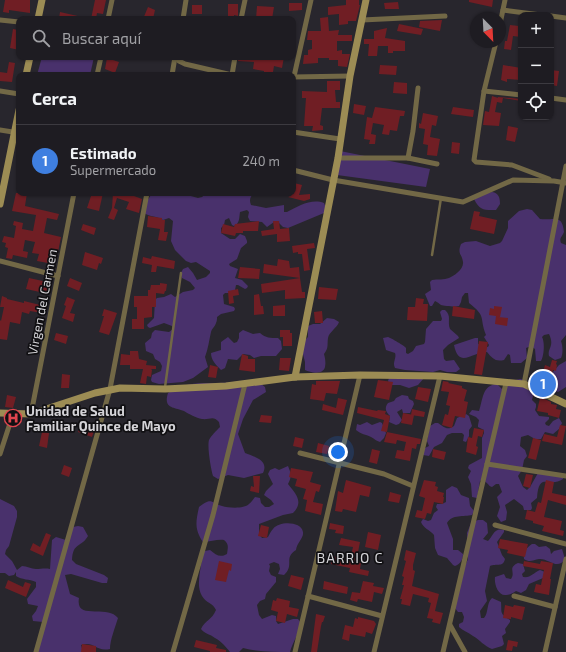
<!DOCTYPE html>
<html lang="es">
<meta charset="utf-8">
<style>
:root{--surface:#1e1c22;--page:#26252a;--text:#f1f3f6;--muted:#a1a1a5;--line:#3c3a40;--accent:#7ebef9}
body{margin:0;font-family:"Exo 2",sans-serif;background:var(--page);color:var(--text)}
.controls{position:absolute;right:12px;top:12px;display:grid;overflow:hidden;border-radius:8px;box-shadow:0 1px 3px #0004}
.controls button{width:36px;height:36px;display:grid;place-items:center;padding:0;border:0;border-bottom:1px solid var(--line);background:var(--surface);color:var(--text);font:20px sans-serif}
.compass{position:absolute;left:470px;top:12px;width:36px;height:36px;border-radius:50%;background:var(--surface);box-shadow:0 1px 3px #0004;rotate:156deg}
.you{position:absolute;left:338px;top:452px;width:14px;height:14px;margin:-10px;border:3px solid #fff;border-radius:50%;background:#1a73e8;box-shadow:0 0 0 6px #1a73e833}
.badge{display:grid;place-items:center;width:26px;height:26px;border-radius:50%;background:var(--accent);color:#fff;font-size:13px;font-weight:700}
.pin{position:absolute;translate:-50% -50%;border:2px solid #fff;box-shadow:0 1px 4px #0006}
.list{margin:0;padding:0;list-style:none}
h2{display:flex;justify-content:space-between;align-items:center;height:52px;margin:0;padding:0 16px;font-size:17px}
h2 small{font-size:13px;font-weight:400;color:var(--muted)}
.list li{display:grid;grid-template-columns:26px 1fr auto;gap:12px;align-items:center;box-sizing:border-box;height:72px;padding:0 16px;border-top:1px solid var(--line)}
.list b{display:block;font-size:15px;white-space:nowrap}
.list p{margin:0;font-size:13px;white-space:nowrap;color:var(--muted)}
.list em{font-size:13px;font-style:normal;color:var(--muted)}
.icon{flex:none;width:22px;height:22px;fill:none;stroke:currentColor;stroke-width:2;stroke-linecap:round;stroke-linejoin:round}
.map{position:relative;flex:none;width:566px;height:652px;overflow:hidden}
.search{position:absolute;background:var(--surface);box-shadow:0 1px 3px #0004;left:16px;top:16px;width:280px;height:44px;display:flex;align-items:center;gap:10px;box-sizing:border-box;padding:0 14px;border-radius:8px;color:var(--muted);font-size:15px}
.panel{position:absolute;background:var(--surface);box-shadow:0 1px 3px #0004;left:16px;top:72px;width:280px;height:124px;border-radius:8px}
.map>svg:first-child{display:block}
</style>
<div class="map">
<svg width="566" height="652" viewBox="0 0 566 652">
<rect width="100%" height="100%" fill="#28262d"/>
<!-- green -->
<g fill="#49316c">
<polygon points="42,57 94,57 90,75 37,75"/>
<polygon points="340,151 430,169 426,187 337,175"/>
<path d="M492,192C499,193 500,198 500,204L496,210C484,210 480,211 474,199L482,194Z"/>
<path d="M152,193H180L198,198L202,197L207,193H254C250,197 249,200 251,205L266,208L284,205V212H287C298,206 312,198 324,203L326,208L324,213L288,228L283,227L279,223L274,222L267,227L262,222L250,221L248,217L249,212L247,210L240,212C239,218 240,223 234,226L232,225L229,218L225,220L224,225L221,228V233L230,239H235L240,234L245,236L247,241V243L241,248L237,259L229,264L230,266L238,269L235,278L242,280L248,286L247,288L245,289L238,285H236L235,290L230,293H225L223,295L224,304L234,307L235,309L234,311L221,314L217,317C217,319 217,321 216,323C215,327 212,328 211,332C209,341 208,349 205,357L208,367L193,378L183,382L159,384L152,382L151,380L152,375L161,371L162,366L160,362L155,359L153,354L146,351L145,343L151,338L152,333L155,330L169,332L173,329L172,326L164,323L150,328L148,327L147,325L154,318L155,300L157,298L164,297L171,294L175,297L183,292L193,290L195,288L190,282L182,278L181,273L183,269L188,267L193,273L197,280L206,277L210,273V271L196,262L191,263L186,261L175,250L171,241L173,221L169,218L163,220C157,216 150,217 144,213L146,203Z"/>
<path d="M527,209L532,210L540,219C554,221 562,213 564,232C562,237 559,238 561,243L566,245V335L561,341C563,347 563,353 561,358L555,360L549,356C547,348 555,347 549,334L544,335L542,337C545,342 544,356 541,361H536L535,349L531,346L526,348L527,358L521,363H511L510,355L508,354L504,360C495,362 492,358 487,352C473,351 459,370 454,345L475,338H478V344L488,347L489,345L484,337L486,335C479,317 487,317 469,303L468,293H465L462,297L461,302L459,306C456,307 444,306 441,305C439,304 438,302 435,301L432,306H430L425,294L431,290L430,282L432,280C438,279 444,280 449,278C454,276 464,269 463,262C462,254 457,254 461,244L465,242L476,241L490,246L500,243L502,241L508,228V221L519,211Z"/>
<path d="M442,310H445C452,316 447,321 450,329L458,336L459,338L448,345L443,350L444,359L446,361L454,360L460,369L456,372H447L440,370L433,372L405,370L395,368C392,362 397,358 395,353L386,350L383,338L388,337C391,338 405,346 406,348V353L408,354L413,351L416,346L424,344L425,342L426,329L433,321H441L442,319L440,312Z"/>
<path d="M327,318L334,319L339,322C337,328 329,332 328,338C327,344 329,348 324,354C325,358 326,362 325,367C323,375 311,373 305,370V362L302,350L305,340L308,337V326L313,324H320Z"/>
<path d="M243,330L253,334L260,333C266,338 270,338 278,338L281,341L282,349L276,356H261L254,358L250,355L243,354L237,360L228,359L225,368L221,370C216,365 211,360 211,353L221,350V342L228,337L234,343L237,342L239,338V333Z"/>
<polygon points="566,361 566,387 558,392 555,391 552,373 559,365"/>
<polygon points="390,375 424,378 418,385 409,388 400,385 390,385 388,381"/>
<path d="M520,379L525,380L534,392L532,400L536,404V407L535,410L539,416L549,417V419L545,423L546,425L549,426L553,421L559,418L562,423L559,429L553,434L545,432L541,439H535L528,435L521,437L520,446L525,450L527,456L524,460L522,470L518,476L523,487L527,490L530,487L538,473L563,476V479C549,489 539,470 537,498L531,503L532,508L531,510H524L523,506L514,499L505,505L507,512L506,520L501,522L497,516L500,507L497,497L502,492L499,484H496L492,487C488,486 487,481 482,480L480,481L477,498L472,497L471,484L468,477L471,471L468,468L469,465L482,458V438L484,433V430L478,427V425L479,420L476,417L469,414L472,410L479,411C483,400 482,385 497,384L502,389L511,381Z"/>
<path d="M241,381L261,384L265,387L266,392L253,400L243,419L238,434L245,453C255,457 269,460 263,473L244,478L228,475L218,479L213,476C211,469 207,447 209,440C211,436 216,431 220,427L219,422C213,415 210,420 202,419C196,418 189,414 184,411C174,407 163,409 168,393C186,382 198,383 219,383C226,383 234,382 241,381Z"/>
<path d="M402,395L408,396L409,399L413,401L414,404L410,413H403L402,409L397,412L402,420L399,424L396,425L389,422L390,416C386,412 384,408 388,403L394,401L396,398Z"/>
<path d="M466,414L469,416L472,426L469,430V436L466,442L463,441L464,435L462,433H452L447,435L442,443L434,447L429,456L423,455V449L429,446L427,441L430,426L435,423H438C444,427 447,431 454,426L457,418Z"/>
<path d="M367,422L372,425L380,422L382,423L386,433L384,438L380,442C376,441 375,439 371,437C365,434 362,435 356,430L357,424L360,425Z"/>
<path d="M288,466C291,473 292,477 288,484C296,494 304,502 293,513L283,515L259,524V534L262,538L268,537C269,535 271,531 273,529C279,521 301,521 303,532C304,538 297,542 296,550C283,558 295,565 284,575L278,574L280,569L279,564L274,562L269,564L270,566L269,571L271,575L276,577V582L266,594L265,599L260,601L257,605L259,615L262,619L272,615L276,616V621L278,624L293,619H298L301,623C299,634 293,641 290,652C274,652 259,652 243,648L239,652H230C226,647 221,641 215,638C210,634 205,634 201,629C205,620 212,620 216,610C213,603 206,603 202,596C195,584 202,568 202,554L205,551L210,550C216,555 220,558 227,554C228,547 229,544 224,540C217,539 211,542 203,542C194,529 196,521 199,507C212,497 210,502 222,506C229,508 244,509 249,504C252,502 253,499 255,497L260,498L261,503L265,507H269L274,504L271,500L264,495L266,491L273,484L268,474L270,470L275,468L279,470Z"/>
<path d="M452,486L457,488L461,495L469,498L470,506L474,511L472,515C464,517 452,514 447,523L453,539V550H458L463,554C463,560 460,564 455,566L453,565L447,558L438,555L435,548L434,535C430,530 423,528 421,522L423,519L428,521L431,520L434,513L438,510L436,507L437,504H442L446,502V490Z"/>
<path d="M0,499L14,506L17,511V517L9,546L6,550L5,554L12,561L17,570L22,566C27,566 31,569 36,569C41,569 45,568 50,569L52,540L56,537L66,540L73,527L78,526L83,527L88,536C81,548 73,542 72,560L76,564L104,575L108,578L107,583H102L71,574L65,575L70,594L79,598C75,622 106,603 118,618C115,628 110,640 110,649C95,652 95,641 81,645L83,652H35L43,622L33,621L32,616L36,611L38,606L28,604L27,599L36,587V582C29,579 22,580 16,576V572L14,575L9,576L5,573H0Z"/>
<path d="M478,520H483L487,523L488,533L483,539L488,541C493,536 494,527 504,530V532L497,542L502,555L505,559C503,568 496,563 490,566L485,591L487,601L480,611L481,618H484C489,612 486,604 492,598L501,602C502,613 499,613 510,620V622L505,629L506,633L502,636L504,644L502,646L492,649C484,646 480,640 473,636C468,632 463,631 459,627V624L463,622L464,617L462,612H458L455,608L465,566L468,559L467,533L471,523Z"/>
<path d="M532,544H535L539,547L546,546L550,549L551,554L554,551L562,549L565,559C557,571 549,558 539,559C533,560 530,563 524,559C523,552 527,547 532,544Z"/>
<path d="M518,563L523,564L525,571L522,574L523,577C531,578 533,573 540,570L545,572L543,578L529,584L526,590L521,593L516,591C513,593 510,595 506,595C498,596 494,584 495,577L504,574L506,578L511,579C516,572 507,568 518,563Z"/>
</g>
<!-- building -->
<g fill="#701e24">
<polygon points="5,0 30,0 30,13 9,10 9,13 3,12"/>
<polygon points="95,0 106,0 103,14 97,13 96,19 91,19"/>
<polygon points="346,0 359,0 359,5 360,5 356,21 348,21 348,24 339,25 339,14 328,15 328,7 346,5"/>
<polygon points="469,0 493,0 492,7 469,2"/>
<polygon points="398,2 399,9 385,9 384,3"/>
<polygon points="289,3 302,3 302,10 289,11"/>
<polygon points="228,4 238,4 238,16 234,15 234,19 228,19"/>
<rect x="192" y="5" width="10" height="9"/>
<polygon points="257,6 274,7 272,19 256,19"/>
<polygon points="148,7 155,10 153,19 143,19"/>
<polygon points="60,12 82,17 82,19 59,19"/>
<polygon points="328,17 329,31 339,30 338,35 352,35 352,41 337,41 337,51 342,50 342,54 350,54 347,67 338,66 338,60 329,60 329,58 318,58 318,63 303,64 304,55 308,55 308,50 312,49 312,40 307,40 308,31 321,31 320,18"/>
<polygon points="442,20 440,31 419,27 420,21"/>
<polygon points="399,24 423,29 421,35 397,31"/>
<polygon points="510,25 519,26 518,29 521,29 521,37 513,36 511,50 504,49 505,41 507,41"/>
<polygon points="387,28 385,38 405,41 405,51 393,51 393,53 388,53 388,46 378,46 377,56 368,56 369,44 364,44 364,39 374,39 374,31"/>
<polygon points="13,29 18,30 19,50 10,48"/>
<polygon points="239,57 284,57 282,68 274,66 273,72 264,74 264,71 253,69 254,62 238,61"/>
<polygon points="107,58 119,62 115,73 105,69"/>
<polygon points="9,62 15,63 12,82 0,81 0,72 7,73"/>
<polygon points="380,65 397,66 396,75 379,74"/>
<polygon points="503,65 521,68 521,80 507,79 507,82 501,80"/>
<polygon points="551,70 559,71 557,86 551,85"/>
<polygon points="327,81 340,81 340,90 335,90 336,102 340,102 340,108 322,108 320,125 323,126 323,130 312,131 313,126 304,126 306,98 302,98 302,91 327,92"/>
<polygon points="394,82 407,83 407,94 393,93"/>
<polygon points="492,96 498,98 497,100 498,97 521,99 521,101 503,98 502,103 497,102 495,112 501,113 499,126 483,125 485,111 489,112"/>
<polygon points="354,104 366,106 364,115 353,113"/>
<polygon points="375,107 405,111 404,116 400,116 397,131 390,130 389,135 382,134 384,125 373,123 371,134 376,135 375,144 369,144 370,140 364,139 367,117 372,118"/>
<polygon points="453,107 474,110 473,117 451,114"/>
<polygon points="423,113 438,116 436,126 432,125 430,137 440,139 437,156 427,155 428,145 423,144 425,129 419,128 419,123 421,124"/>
<polygon points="508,126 518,128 515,142 506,140"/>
<polygon points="452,142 460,143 459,154 451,153"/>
<polygon points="294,183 302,185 299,195 310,194 310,199 304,201 288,197 291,196 292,193 293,193"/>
<polygon points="16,193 27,193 25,206 59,214 57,220 47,218 44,233 61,237 58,252 51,250 48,263 37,261 39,254 32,253 35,242 25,240 23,251 28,252 27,258 13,255 12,259 6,258 8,248 5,247 6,243 2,242 4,236 14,238 16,226 13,225 14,221 23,223 22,229 33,231 36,215 12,211"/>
<polygon points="92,193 103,193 99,211 87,208"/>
<polygon points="113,193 126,193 142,199 139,213 126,209 129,202 117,198 114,208 118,210 114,220 108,218 112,208"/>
<polygon points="474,211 480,212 479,216 497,220 494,234 470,229"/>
<polygon points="148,216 162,218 162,220 165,220 164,232 168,232 166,241 158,240 160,229 147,227"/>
<polygon points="259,221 258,231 243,231 243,233 236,233 235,236 221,233 223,224 234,227 235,224"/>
<polygon points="273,221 279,221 280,229 289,228 290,241 277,242 277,234 262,236 261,231 274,229"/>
<polygon points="83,224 96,228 94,235 81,230"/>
<polygon points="314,243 315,248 307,249 310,270 304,271 302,254 298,254 298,252 293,253 292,246"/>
<polygon points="85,252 103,258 101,264 99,263 97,270 82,265"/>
<polygon points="152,256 175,261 174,269 157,266 156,272 151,272 152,265 142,263 143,257 151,259"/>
<polygon points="278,259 289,261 290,268 299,267 300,278 263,273 264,264 277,266"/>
<polygon points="240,267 260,269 259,279 238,278"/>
<polygon points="29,278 52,283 49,294 26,289"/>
<polygon points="70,278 82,283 79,291 67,286"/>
<polygon points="300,278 302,292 305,292 305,298 285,299 285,290 262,293 261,284"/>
<polygon points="160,283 167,284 166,291 165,291 164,294 156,293 156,307 152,307 152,317 144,318 144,329 132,329 132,319 137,319 137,307 134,307 134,296 148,296 148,290 150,290 151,285 160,285"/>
<polygon points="319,287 338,289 336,300 318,299"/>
<polygon points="238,289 239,295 233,296 234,303 229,304 228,291"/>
<polygon points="259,294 261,306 263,306 264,314 254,315 254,295"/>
<polygon points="2,296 7,298 7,299 24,303 24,301 44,306 42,313 30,311 29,314 22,312 20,324 10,322 7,340 0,339 0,320 1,321 4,307 0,307"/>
<polygon points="67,297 75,300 70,313 75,314 73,322 62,318 66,306 64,305"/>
<polygon points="416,298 424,299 423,304 428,304 427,321 407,320 408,307 415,307"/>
<polygon points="285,305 285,316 273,316 273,306"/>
<polygon points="453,306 475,310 474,319 452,316"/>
<polygon points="494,306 502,307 500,317 498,317 508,318 507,326 495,324 496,316 489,315 490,308 494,309"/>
<polygon points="104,309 117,313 109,335 99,332 104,316 102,316"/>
<polygon points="322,311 323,323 315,323 314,312"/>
<polygon points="280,330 290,330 290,333 292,333 292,346 283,346 283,337 280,337"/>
<polygon points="56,333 68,336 66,344 54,340"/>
<polygon points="479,341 488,342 482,375 474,374"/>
<polygon points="130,351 138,351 139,359 147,361 146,365 156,366 156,369 151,369 152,370 151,377 147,376 146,384 140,383 143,369 130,369 130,365 120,365 121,354 130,355"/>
<polygon points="242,354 248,356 248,359 255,359 255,372 239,370"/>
<polygon points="280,358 291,358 289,371 279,370"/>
<polygon points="552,360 557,361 556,364 557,365 556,371 553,370 549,387 543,385 543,387 530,381 532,376 541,379 545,365 550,367"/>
<polygon points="210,365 218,367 216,378 208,377"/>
<polygon points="62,374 70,375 69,388 61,388"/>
<polygon points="378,380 393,382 389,400 374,397"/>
<polygon points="316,381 340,381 337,394 326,393 324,401 310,399 312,384 316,385"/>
<polygon points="443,381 449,382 448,383 462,386 462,388 467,390 464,401 468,402 465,418 455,416 452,428 442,425 445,414 448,415 450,406 446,405 449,392 441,391"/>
<polygon points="418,387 431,389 428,402 415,399"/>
<polygon points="534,394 551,402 551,404 557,405 556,409 561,410 559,418 548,415 548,413 537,411 540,398 533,396"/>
<polygon points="7,395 16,397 13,408 5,407"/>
<polygon points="338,398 347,400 343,415 322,410 323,404 336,408"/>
<polygon points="358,407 377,411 378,410 386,411 385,414 390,416 387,432 381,431 384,420 357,413"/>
<polygon points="412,409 425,412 424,417 411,415"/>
<polygon points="403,413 414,415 412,425 401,423"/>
<polygon points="261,415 272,416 271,423 259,422"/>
<polygon points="81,423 95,428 92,437 78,432"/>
<polygon points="560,425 566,426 562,445 542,441 544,434 557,437"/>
<polygon points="474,428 484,430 482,437 478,436 476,446 478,447 476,455 466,452 468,437 472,438"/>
<polygon points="42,432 49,433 47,448 39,446"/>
<polygon points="387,432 421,439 420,444 417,444 416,449 412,448 410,461 395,458 397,450 404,451 406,442 397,440 396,444 384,442"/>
<polygon points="295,437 304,439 302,448 293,446"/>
<polygon points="533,438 541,440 536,460 528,458"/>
<polygon points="318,443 329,446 327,454 316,452"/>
<polygon points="372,449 380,451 377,464 369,462"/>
<polygon points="433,449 446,452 444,460 432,457"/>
<polygon points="64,465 72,468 69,477 61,474"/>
<polygon points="291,468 313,472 310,482 321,485 319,492 316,491 313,502 323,504 321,515 305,511 307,500 303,499 306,489 295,486 297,479 289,477"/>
<polygon points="526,474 533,475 530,488 523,486"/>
<polygon points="253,476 260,476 259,493 250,491 251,486 254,487"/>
<polygon points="346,480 371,487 369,497 360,495 356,512 343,509 342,512 335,511 338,491 343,493"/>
<polygon points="424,480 436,482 435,486 438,487 437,491 444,493 443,497 444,497 443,504 434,502 431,514 427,513 425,519 415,517 417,510 422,511 425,498 419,496"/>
<polygon points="546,480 554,482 552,493 566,496 566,505 548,500 544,517 562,521 560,530 564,531 563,536 542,531 544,526 533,523 533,521 525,519 527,510 535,512 538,502 541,503"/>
<polygon points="390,492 401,495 399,503 388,501"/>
<polygon points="330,523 344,526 343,534 335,533 336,530 329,529"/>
<polygon points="261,525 269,527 267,538 258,536"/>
<polygon points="368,532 381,535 378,550 365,547"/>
<polygon points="46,533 51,535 43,556 30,550 33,543 40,547"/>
<polygon points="341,538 360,542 356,562 361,563 360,569 369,571 368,576 349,572 350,568 331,564 332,556 350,560 353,547 339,545"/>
<polygon points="500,539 528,544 525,557 507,553 508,550 498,548"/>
<polygon points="406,550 416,553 413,565 413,570 415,571 412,586 439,594 435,611 443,613 440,624 432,622 433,619 427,618 431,603 428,602 429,598 413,594 410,606 401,604 402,599 400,599 404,585 402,585 404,577 402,576 406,561 404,560"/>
<polygon points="219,561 232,564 231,571 229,570 226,582 215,580"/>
<polygon points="524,561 540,564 541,561 553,563 550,579 551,579 549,595 534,592 536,584 541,585 544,570 523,566"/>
<polygon points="291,575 304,578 301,590 288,586"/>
<polygon points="8,580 23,587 25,582 31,584 26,597 5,588"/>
<polygon points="324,581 348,587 347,594 323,589"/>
<polygon points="363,581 374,583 373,586 384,588 382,594 374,592 372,602 358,599 357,602 350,600 352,592 360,593"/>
<polygon points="277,598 290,601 289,607 299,609 297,617 287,614 285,623 276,621 278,612 271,610 273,600 276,601"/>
<polygon points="505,605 513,607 514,605 525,607 522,620 511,617 511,619 503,618"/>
<polygon points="316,614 325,616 323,622 322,622 321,626 317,652 311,652"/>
<polygon points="358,617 374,621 376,624 372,634 366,632 365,637 350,634 349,641 342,639 345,625 353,627 355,618 358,619"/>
<polygon points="196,640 217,645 216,648 226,650 226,652 210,652 210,651 194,647"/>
<polygon points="508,640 518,642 517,647 513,646 512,651 506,650"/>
<polygon points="82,644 96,646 96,652 81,652"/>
</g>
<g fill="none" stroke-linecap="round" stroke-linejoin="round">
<!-- lane -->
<g stroke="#726846" stroke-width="2.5">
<polyline points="432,255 441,198"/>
<polyline points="165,387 181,273"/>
</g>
<!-- street -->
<g stroke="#726846" stroke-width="5">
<polyline points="503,10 541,15"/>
<polyline points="551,16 566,18"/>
<polyline points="108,19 112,0"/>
<polyline points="183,19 186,0"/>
<polyline points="241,19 245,0"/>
<polyline points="0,20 19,22"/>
<polyline points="362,20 445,16"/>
<polyline points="500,24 505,0"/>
<polyline points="496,42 484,91 474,160 476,162 512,165 549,179"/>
<polyline points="176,57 179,61 185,64 232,75 246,75"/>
<polyline points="97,75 101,57"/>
<polyline points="172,75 175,57"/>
<polyline points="232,75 235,57"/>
<polyline points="293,77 350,76"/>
<polyline points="293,81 311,0"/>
<polyline points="0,91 19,94"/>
<polyline points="484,91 521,95"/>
<polyline points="551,98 566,100"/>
<polyline points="0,130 19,133"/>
<polyline points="293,132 340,139"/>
<polyline points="338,158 408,158 437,164"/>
<polyline points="408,158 413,131 418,88"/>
<polyline points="293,170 333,180 463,202 513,180 554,181 566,183"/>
<polyline points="0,261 58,276"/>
<polyline points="524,384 566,166"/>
<polyline points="31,414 74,193"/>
<polyline points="300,453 384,474 413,486"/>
<polyline points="0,454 13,414"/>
<polyline points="487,464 566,476"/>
<polyline points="495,525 566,544"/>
<polyline points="308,596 382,616"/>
<polyline points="514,596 555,607"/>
<polyline points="450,625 465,652"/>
<polyline points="36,652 110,389 147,193"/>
<polyline points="173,652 213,515 245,384"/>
<polyline points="295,652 360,375"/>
<polyline points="374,652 440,376"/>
<polyline points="443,652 506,383"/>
<polyline points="545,652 566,559"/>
</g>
<!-- secondary -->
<g stroke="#9c8c54" stroke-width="7">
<polyline points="38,19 42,0"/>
<polyline points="26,75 30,57"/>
<polyline points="0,204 19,110"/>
<polyline points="295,377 338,158 350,76 366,0"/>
<polyline points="0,413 31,414 95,393 120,388 165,389 226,386 295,377 360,375 440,376 524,384 566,404"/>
</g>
</g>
<!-- icons -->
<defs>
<symbol id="hospital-ring" viewBox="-11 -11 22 22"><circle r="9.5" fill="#111013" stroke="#e0444e" stroke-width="1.5"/><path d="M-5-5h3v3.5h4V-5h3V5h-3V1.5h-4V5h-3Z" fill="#e0444e"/></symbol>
</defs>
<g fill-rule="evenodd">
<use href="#hospital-ring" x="3" y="408" width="20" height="20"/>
</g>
<g text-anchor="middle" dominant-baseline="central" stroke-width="3.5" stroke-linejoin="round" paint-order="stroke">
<!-- street labels -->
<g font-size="13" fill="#d4d3d7" stroke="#111013">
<text transform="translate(42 302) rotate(-79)">Virgen del Carmen</text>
</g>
<!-- poi labels -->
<g font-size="13" font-weight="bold" fill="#d4d3d7" stroke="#111013" text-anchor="start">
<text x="26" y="411">Unidad de Salud<tspan x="26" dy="15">Familiar Quince de Mayo</tspan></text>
</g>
<!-- neighbourhood labels -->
<g font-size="14" letter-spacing="1" fill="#d4d3d7" stroke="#111013">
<text x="350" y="557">BARRIO C</text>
</g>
</g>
</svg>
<div class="controls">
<button>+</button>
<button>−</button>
<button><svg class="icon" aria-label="locate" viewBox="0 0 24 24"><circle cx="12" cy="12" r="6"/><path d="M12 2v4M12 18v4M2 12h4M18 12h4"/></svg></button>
</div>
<svg class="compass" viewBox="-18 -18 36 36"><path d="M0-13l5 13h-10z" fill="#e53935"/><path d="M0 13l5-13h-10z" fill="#a1a1a5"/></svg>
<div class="you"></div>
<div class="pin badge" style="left:543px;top:384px;background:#3f7fe0">1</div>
<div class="search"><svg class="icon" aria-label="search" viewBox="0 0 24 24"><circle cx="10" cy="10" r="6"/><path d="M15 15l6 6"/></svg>Buscar aquí</div>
<section class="panel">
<h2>Cerca<small></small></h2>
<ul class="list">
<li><span class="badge" style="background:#3f7fe0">1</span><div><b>Estimado</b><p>Supermercado</p></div><em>240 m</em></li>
</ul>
</section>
</div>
